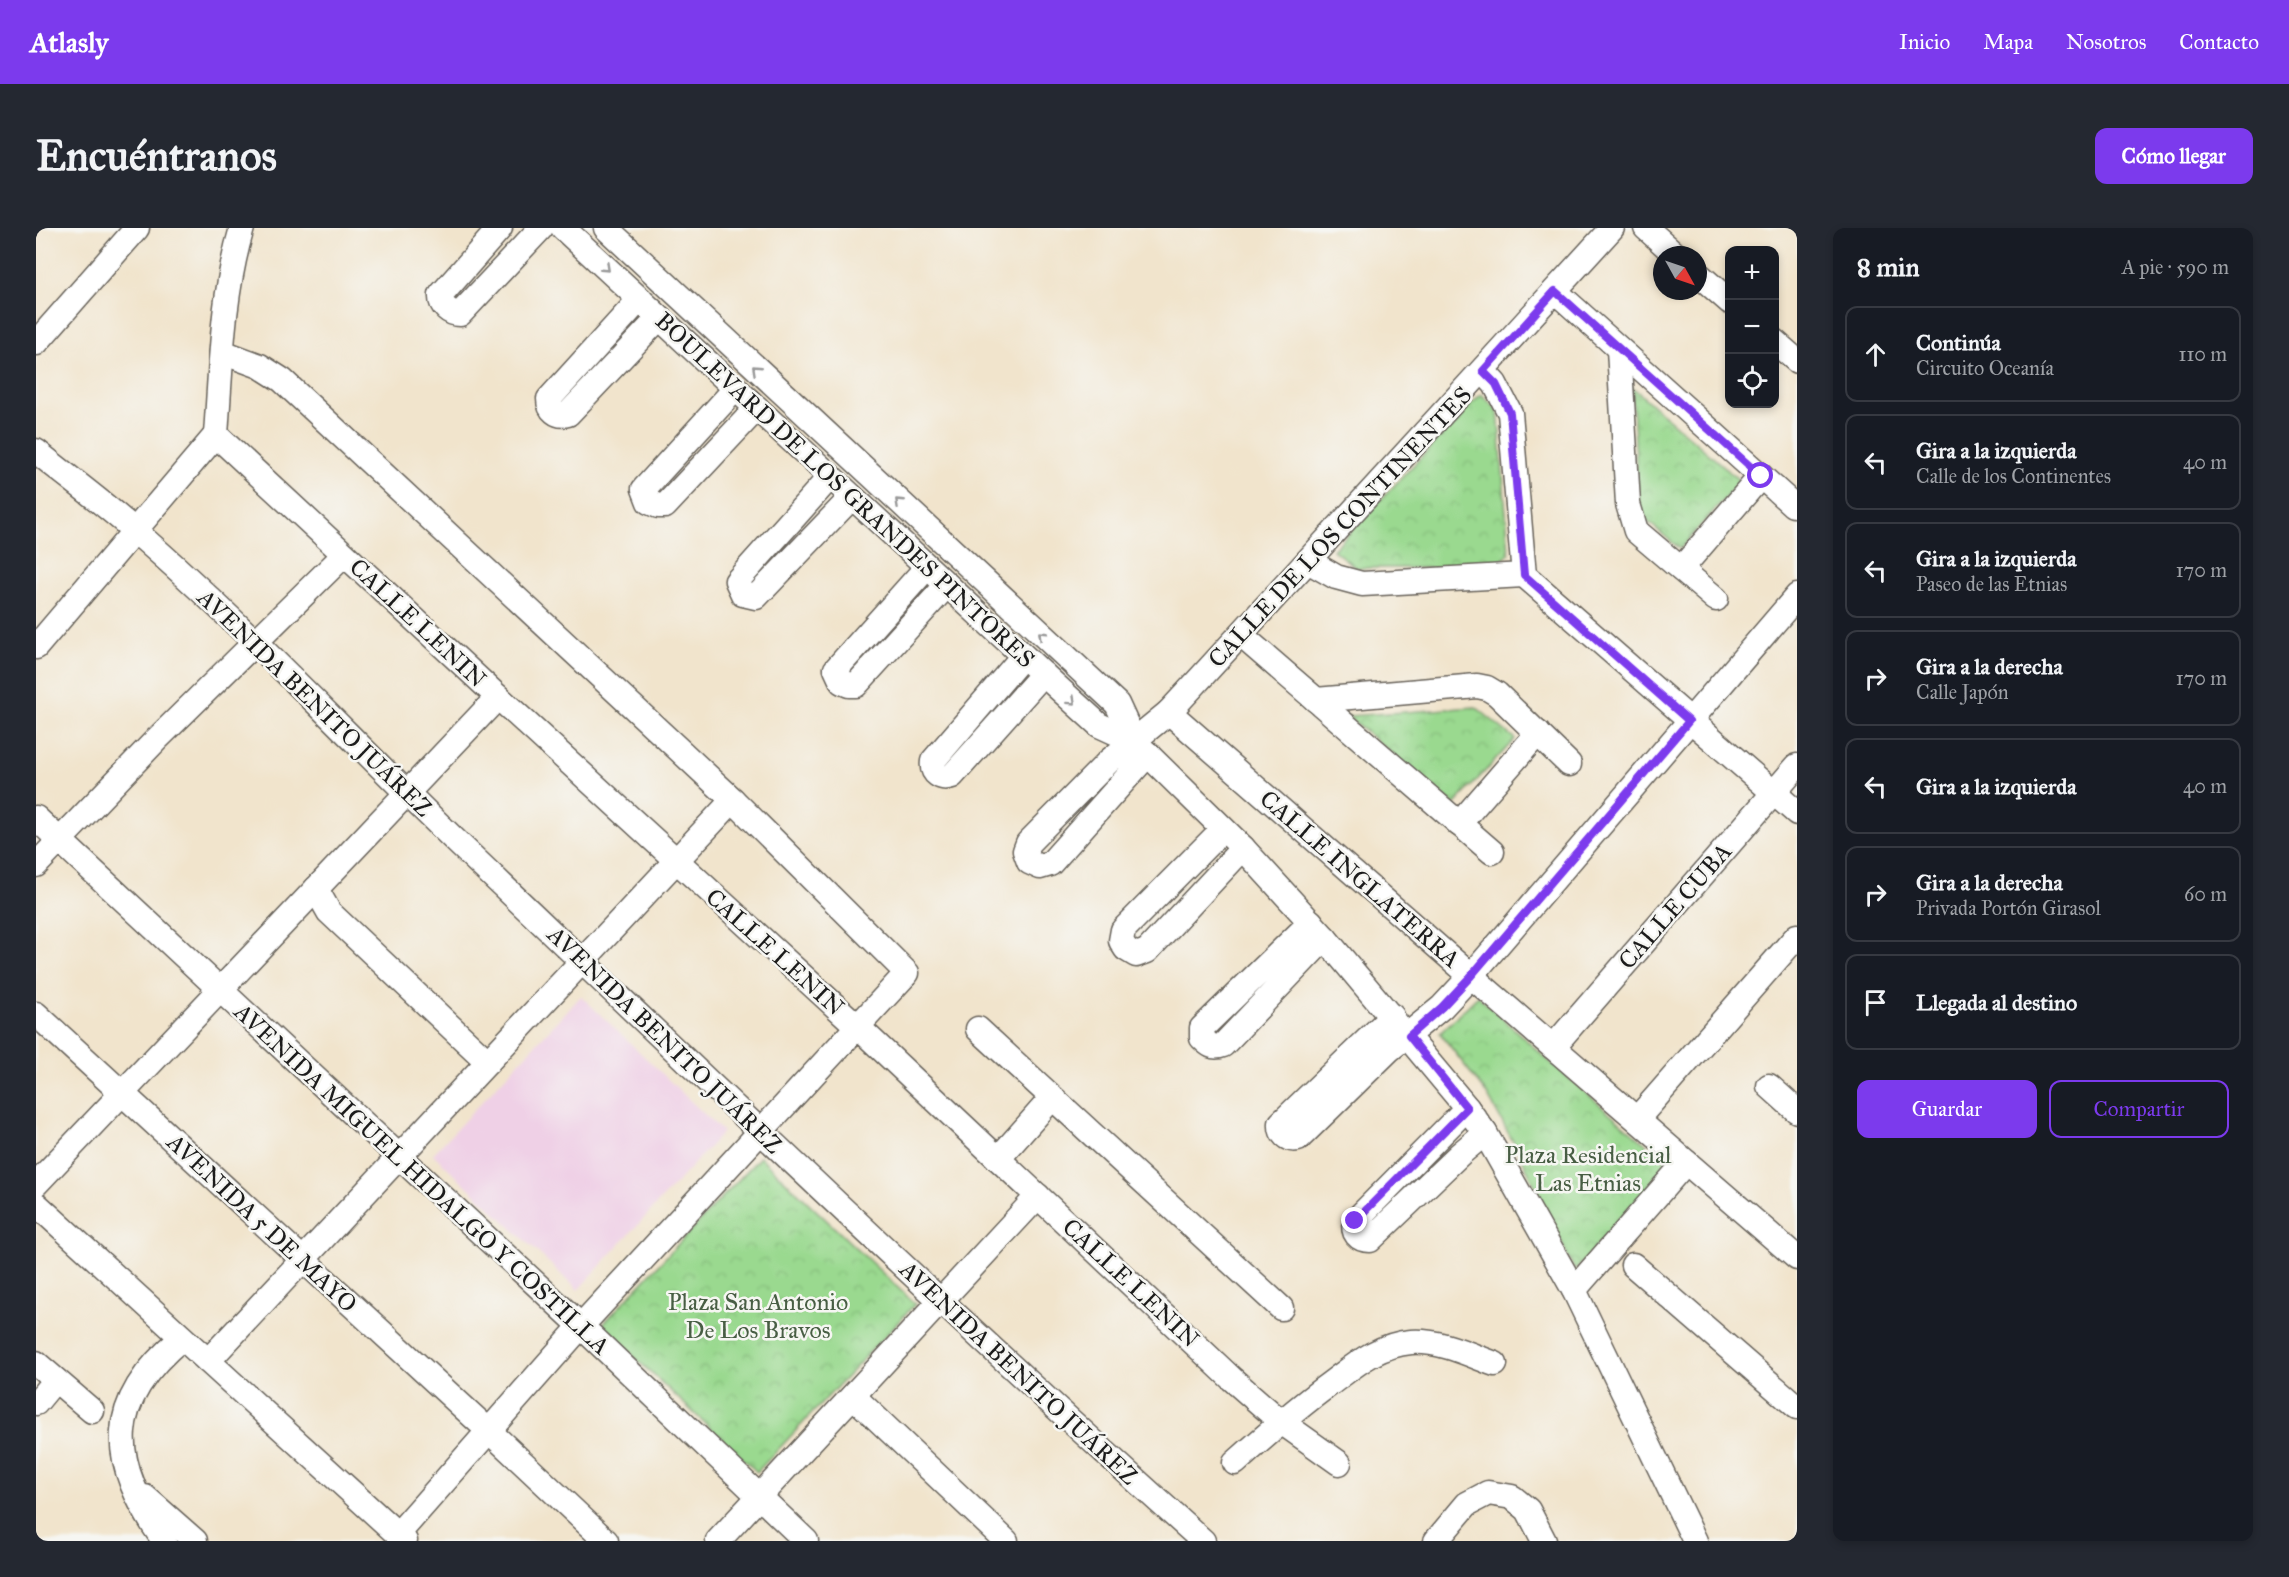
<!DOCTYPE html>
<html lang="es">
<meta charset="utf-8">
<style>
:root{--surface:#171b24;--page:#242831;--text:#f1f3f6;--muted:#9ea1a6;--line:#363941;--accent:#7c3aed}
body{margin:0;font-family:"IM FELL Great Primer",serif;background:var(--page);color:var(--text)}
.controls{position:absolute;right:18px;top:18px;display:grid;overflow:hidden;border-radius:12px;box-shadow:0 3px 9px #0003}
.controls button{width:54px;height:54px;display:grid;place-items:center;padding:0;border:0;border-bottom:2px solid var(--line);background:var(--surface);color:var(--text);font:30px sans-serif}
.compass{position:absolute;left:1617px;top:18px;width:54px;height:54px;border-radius:50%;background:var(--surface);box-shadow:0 3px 9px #0003;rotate:130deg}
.stop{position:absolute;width:18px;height:18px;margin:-14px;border:4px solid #7c3aed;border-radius:50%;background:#fff}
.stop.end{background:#7c3aed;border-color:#fff;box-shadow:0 2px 6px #0008}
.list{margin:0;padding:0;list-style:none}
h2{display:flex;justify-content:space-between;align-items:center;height:78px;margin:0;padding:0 24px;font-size:26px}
h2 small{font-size:20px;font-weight:400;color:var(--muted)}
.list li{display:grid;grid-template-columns:39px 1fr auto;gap:18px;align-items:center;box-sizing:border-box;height:96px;margin:0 12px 12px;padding:0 12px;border:2px solid var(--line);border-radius:12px}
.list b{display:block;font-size:22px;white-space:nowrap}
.list p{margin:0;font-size:20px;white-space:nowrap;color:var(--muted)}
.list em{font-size:20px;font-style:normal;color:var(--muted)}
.actions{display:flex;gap:12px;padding:18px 24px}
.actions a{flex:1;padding:14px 0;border:2px solid var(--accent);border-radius:12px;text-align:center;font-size:21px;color:var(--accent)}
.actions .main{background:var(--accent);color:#fff}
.icon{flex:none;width:33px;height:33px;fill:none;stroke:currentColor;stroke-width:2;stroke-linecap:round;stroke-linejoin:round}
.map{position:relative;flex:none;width:1761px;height:1313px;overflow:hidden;border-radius:12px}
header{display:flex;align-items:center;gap:36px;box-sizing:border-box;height:84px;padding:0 30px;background:var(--accent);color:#fff}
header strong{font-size:28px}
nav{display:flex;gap:33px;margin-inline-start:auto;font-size:21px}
.intro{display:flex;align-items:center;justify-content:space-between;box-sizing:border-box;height:144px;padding:0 36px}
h1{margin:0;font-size:42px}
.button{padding:15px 27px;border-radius:12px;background:var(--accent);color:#fff;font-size:21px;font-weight:700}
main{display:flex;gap:36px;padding:0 36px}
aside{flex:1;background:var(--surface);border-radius:12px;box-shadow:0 3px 9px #0003}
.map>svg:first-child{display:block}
</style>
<header>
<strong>Atlasly</strong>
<nav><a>Inicio</a><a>Mapa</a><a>Nosotros</a><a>Contacto</a></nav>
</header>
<div class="intro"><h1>Encuéntranos</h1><a class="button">Cómo llegar</a></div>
<main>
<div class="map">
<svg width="1761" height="1313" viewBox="0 0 1761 1313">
<defs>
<pattern id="park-crowns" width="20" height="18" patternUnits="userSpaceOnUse" patternTransform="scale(1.5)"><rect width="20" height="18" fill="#9ad98f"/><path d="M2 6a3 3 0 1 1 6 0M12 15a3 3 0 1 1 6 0" fill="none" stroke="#84ba7b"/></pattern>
</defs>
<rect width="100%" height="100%" fill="#f6f6f2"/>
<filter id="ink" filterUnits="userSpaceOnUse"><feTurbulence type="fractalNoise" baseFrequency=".0167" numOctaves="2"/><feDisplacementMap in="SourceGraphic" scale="12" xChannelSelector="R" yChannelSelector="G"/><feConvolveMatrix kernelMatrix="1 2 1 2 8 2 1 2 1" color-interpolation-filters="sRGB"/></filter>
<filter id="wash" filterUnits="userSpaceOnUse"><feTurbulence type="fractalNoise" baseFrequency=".008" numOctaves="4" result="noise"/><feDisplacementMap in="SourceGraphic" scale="24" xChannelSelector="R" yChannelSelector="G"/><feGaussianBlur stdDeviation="1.35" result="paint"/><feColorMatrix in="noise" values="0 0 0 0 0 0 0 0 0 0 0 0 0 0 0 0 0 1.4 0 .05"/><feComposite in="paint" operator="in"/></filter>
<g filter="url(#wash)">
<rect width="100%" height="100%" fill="#f1e4cc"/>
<!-- built -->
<polygon fill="#efd0e6" points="545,768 687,904 542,1062 397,926"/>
<!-- park -->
<g fill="url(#park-crowns)" stroke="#5b7a56" stroke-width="1.5">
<polygon points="1596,159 1704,253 1644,321 1603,286"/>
<polygon points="1445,166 1462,182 1473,326 1458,340 1321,340 1297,322"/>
<polygon points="1440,479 1479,511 1418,577 1311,488"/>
<polygon points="1442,768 1513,833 1632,935 1539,1043 1485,928 1450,865 1404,805"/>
<polygon points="724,929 879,1076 721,1244 565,1098"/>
</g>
</g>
<g filter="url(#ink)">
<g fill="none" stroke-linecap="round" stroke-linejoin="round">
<defs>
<g id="minor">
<path d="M464,0L405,67C404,78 414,86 424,86L505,0"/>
<polyline points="527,0 1007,446 1063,497 1098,513 1207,620 1289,710 1431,880 1449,905 1538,1062 1659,1313"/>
<polyline points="570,0 1081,476 1098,513"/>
<polyline points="1610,0 1640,27"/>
<polyline points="1662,46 1694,74"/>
<polyline points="1519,63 1757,277"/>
<path d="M604,71L513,171C513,182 521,189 532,186L623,90"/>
<polyline points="1738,113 1761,133"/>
<polyline points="0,115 101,0"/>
<polyline points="1583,121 1592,276 1600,303 1680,371"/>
<polyline points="186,124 224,138 246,152 697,572 871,745 545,1098 362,1306"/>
<polyline points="1447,143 1459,156 1474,185 1488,347 1761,585"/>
<polyline points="700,160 608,261 613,274 622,278 629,278 721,180"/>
<polyline points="180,207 462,469 821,798 1196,1151 1244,1193 1303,1235"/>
<path d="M180,207C185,138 186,67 206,0"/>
<path d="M0,223C33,250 68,275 100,304C213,402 315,512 423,616C669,851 914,1086 1167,1313"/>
<polyline points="794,249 701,353 707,366 720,369 816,269"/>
<polyline points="1272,333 1300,349 1326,356 1488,347"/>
<polyline points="891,339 800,441 806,454 813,457 820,457 911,357"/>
<polyline points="1645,341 1725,248"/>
<polyline points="1205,407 1456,624"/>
<polyline points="0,419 180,207"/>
<path d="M987,428L897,533C895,546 905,552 916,548L1007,446"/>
<polyline points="1280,472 1441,458 1451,460 1461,466 1533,536"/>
<polyline points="1133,484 1435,748 1761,1030"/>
<polyline points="1112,526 1014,636 1004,639 993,634 989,623 992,615 1073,533 1133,484 1159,456 1576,0"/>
<polyline points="0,590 545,1098 770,1313"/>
<polyline points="1423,596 1502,505"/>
<polyline points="1187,601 1087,702 1085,713 1090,721 1100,727 1111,723 1207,620"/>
<polyline points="0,637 120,512 308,327"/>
<polyline points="280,661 293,684 452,834"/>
<path d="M1275,694L1166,800V810C1173,817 1177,821 1187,817L1289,710"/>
<polyline points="0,786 453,1203 570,1313"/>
<path d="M1356,788L1245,895C1244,906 1251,913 1262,911L1353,822L1406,779L1435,748L1761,368"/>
<polyline points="942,801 1245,1080"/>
<polyline points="1517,819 1761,538"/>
<polyline points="1733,858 1761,883"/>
<path d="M1431,880L1319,993C1316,1005 1322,1012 1334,1012L1424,926L1449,905"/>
<polyline points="1601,891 1761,708"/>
<polyline points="962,931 1016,870"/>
<polyline points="0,956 462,469"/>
<polyline points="0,976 369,1313"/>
<polyline points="1597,1037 1761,1179"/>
<polyline points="1538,1062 1650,934"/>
<polyline points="172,1133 697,572"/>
<polyline points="0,1135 56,1183"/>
<polyline points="817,1168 970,1313"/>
<polyline points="0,1175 19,1152"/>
<path d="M1199,1235C1229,1208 1258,1182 1291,1158C1317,1139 1340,1117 1375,1114C1404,1112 1432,1126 1459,1136"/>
<polyline points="109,1269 159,1313"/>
<path d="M128,1313C73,1233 67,1175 146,1110"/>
<polyline points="682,1313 1002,968"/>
<polyline points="1400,1313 1431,1276 1452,1265 1476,1269 1492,1282 1508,1313"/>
</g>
</defs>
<!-- minor casing -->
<use href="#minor" stroke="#67625a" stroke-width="27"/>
<!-- minor -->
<use href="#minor" stroke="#fff" stroke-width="24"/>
</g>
<!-- one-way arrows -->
<defs><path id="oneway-chevron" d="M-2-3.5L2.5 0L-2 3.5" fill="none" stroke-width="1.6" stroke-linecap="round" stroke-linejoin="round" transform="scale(1.5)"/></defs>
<g stroke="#999">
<use href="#oneway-chevron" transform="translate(570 40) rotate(43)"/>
<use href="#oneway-chevron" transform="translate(720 141) rotate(-137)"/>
<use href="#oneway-chevron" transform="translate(863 274) rotate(-137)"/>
<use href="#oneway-chevron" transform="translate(1006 407) rotate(-137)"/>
<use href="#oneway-chevron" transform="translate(1036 473) rotate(42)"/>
</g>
</g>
<g fill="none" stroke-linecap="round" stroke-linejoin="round" filter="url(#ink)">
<!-- route -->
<polyline stroke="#7c3aed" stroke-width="8" points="1319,993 1431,880 1373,808 1406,779 1435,748 1653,493 1488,347 1474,185 1460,156 1447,143 1519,63 1725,248"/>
</g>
<g text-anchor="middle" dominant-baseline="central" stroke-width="5" stroke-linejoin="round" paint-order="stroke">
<!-- street labels -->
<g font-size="24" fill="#1c1c1c" stroke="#f6f6f2">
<text transform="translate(809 262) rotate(43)">BOULEVARD DE LOS GRANDES PINTORES</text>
<text transform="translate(1304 299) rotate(-47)">CALLE DE LOS CONTINENTES</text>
<text transform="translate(382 395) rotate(43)">CALLE LENIN</text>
<text transform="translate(279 475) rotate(44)">AVENIDA BENITO JUÁREZ</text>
<text transform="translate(1324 651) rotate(41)">CALLE INGLATERRA</text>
<text transform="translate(1639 678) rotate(-49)">CALLE CUBA</text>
<text transform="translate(739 724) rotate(42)">CALLE LENIN</text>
<text transform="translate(629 812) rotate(44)">AVENIDA BENITO JUÁREZ</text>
<text transform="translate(386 951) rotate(43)">AVENIDA MIGUEL HIDALGO Y COSTILLA</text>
<text transform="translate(226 995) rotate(43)">AVENIDA 5 DE MAYO</text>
<text transform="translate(1095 1055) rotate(43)">CALLE LENIN</text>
<text transform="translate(983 1145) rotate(43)">AVENIDA BENITO JUÁREZ</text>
</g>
<!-- park labels -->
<g font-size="24" fill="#485e44" stroke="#f6f6f2">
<text x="1552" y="927">Plaza Residencial<tspan x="1552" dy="28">Las Etnias</tspan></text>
<text x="722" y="1074">Plaza San Antonio<tspan x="722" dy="28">De Los Bravos</tspan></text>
</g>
</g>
</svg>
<div class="controls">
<button>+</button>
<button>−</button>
<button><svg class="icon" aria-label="locate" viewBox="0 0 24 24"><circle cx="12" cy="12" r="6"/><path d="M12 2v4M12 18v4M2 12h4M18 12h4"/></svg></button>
</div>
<svg class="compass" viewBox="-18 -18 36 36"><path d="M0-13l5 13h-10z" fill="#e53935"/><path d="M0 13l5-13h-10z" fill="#9ea1a6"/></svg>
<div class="stop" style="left:1725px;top:248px"></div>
<div class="stop end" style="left:1319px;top:993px"></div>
</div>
<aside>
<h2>8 min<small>A pie · 590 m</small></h2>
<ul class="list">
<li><svg class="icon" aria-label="ahead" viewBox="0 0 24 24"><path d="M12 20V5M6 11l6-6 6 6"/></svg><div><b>Continúa</b><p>Circuito Oceanía</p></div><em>110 m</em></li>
<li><svg class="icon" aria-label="left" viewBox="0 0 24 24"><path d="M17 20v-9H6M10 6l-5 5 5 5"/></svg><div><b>Gira a la izquierda</b><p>Calle de los Continentes</p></div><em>40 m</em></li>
<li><svg class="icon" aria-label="left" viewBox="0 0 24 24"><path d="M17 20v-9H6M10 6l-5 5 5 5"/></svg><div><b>Gira a la izquierda</b><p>Paseo de las Etnias</p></div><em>170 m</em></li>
<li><svg class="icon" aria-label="right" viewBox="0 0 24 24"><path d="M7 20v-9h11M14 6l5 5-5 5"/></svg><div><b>Gira a la derecha</b><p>Calle Japón</p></div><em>170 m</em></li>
<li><svg class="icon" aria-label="left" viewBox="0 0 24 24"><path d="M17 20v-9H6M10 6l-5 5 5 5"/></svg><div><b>Gira a la izquierda</b></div><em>40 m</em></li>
<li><svg class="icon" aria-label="right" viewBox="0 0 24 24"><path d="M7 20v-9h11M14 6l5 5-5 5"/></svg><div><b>Gira a la derecha</b><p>Privada Portón Girasol</p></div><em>60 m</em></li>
<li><svg class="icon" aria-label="arrive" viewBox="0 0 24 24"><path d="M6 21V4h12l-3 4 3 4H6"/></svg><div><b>Llegada al destino</b></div></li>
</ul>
<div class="actions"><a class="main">Guardar</a><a>Compartir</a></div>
</aside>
</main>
